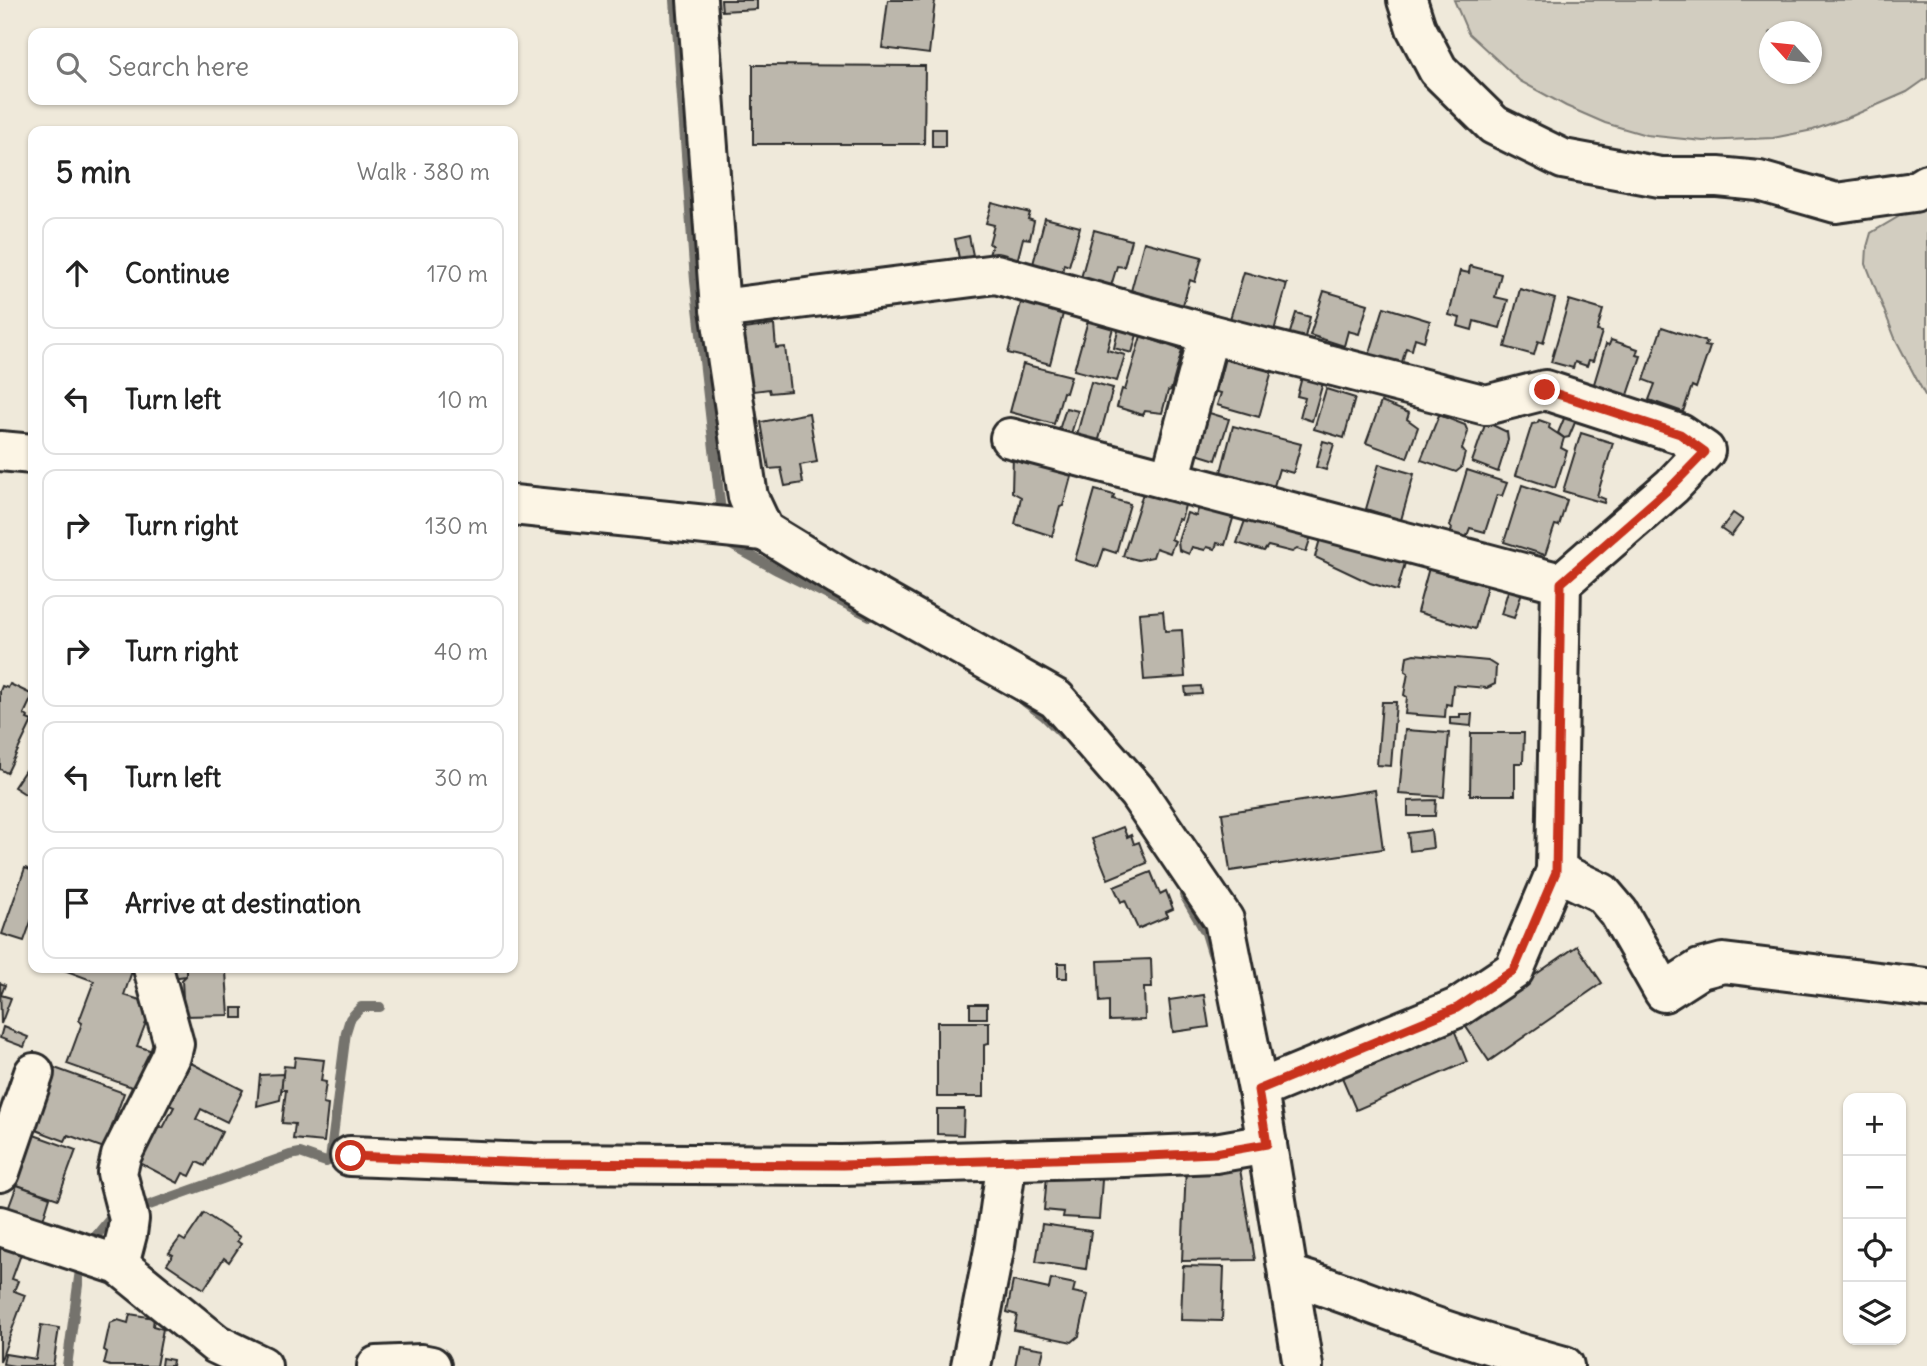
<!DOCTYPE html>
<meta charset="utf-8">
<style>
:root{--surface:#fff;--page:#f6f6f6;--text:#222;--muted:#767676;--line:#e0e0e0}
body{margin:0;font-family:Delius,sans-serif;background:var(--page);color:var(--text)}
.controls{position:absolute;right:21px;bottom:21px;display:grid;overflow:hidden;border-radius:14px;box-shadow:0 2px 5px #0004}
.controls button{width:63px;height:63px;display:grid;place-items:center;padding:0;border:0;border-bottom:2px solid var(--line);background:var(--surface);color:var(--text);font:35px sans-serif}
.compass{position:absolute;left:1759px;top:21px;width:63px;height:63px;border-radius:50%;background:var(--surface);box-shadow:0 2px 5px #0004;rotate:297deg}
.stop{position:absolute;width:21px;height:21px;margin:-16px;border:5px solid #c8321e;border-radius:50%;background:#fff}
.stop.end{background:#c8321e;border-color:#fff;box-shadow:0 2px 7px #0008}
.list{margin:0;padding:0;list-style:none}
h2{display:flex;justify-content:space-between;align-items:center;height:91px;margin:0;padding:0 28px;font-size:30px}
h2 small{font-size:23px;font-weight:400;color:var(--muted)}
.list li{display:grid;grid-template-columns:46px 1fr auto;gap:21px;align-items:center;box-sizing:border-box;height:112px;margin:0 14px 14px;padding:0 14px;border:2px solid var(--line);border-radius:14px}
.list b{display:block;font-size:26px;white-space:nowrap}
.list em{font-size:23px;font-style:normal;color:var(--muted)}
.icon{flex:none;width:38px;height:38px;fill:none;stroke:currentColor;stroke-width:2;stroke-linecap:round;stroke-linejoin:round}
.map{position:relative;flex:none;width:1927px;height:1366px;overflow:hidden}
.search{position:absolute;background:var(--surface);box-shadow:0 2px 5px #0004;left:28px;top:28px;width:490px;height:77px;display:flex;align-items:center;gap:18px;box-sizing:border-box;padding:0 24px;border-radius:14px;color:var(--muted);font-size:26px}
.panel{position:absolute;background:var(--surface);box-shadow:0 2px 5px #0004;left:28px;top:126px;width:490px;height:847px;border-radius:14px}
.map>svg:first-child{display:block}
</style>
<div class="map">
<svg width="1927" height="1366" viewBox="0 0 1927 1366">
<rect width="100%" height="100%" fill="#efe9da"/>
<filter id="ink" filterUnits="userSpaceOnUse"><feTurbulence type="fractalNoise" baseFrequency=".0143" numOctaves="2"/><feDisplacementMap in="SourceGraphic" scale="14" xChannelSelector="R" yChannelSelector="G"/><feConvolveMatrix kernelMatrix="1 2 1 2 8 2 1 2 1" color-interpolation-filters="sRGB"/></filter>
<g filter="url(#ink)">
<!-- green -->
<g fill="#d2cdc0" stroke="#7e7c76" stroke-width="2" fill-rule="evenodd">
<path d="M1454,0H1927V78L1907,92L1852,116L1813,130L1773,138L1703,141L1646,135L1605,123L1566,106L1520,81L1468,33ZM1770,32H1812V74H1770Z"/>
<polygon points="1927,200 1927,399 1895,338 1866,264 1867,247 1871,233"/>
</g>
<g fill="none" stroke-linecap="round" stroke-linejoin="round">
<!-- stream -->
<g stroke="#75736d" stroke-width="10">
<polyline points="675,0 695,281 722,520"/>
<polyline points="724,539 724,541 777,570 870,616"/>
<polyline points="1025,702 1044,716 1063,735"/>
<polyline points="1184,895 1206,933 1212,953"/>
<polyline points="67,1366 80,1270 91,1242 110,1219 290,1155 300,1153 326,1162 330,1160 346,1032 350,1019 361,1007 380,1007"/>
</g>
</g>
<!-- building -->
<g fill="#bcb7ac" stroke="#2b2b2b" stroke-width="2">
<polygon points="721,0 757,0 757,9 722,11"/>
<polygon points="888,0 935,0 929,54 882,48"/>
<polygon points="753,65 925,66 924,144 753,144"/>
<rect x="932" y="129" width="13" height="18"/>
<polygon points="992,203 1030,213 1028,219 1034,221 1030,239 1023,238 1017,262 989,255 992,245 989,244 994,225 986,223"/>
<polygon points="1045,218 1080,227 1069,266 1064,264 1062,272 1033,264"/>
<polygon points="1094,230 1131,240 1124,267 1117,266 1111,286 1081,278"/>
<polygon points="969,236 974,260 960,263 955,239"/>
<polygon points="1144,242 1202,257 1195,282 1190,280 1183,305 1131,291"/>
<polygon points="1470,266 1501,274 1495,297 1508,300 1500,328 1474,321 1472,330 1458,326 1460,318 1449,315 1460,271 1469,273"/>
<polygon points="1244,272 1287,284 1274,331 1230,319"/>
<polygon points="1520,289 1555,299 1543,343 1538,341 1534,355 1505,347"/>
<polygon points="1324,291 1368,304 1359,334 1348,331 1344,346 1310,335"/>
<polygon points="1022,299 1064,310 1050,364 1008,353"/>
<polygon points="1569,300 1603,310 1597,331 1602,332 1593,361 1589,360 1587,366 1575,362 1573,368 1551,362"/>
<polygon points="1384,307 1430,321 1424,341 1415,338 1412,350 1406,348 1401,366 1369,356"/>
<polygon points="1296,313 1310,317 1304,341 1289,336"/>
<polygon points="1089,317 1114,324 1107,350 1125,355 1117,381 1074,370"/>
<polygon points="1120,322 1139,327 1132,353 1114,348"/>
<polygon points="774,325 776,348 785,347 790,391 770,393 769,389 746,392 741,344 745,340 743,329"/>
<polygon points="1662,327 1707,342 1705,346 1710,347 1696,388 1692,386 1683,412 1649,400 1655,384 1644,380"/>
<polygon points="1158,331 1181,343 1179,350 1154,341"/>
<polygon points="1141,336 1182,350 1171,390 1168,391 1162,413 1145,411 1143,415 1117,407 1122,389 1125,390"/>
<polygon points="1611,340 1638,349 1636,355 1641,356 1627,398 1593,387 1606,344 1609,345"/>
<polygon points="1226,354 1273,367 1259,417 1217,405 1221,393 1216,392"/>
<polygon points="1023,364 1071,376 1066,393 1063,392 1054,424 1010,412"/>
<polygon points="1303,373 1324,379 1312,421 1300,417 1305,398 1297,396"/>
<polygon points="1091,382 1113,388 1098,443 1076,438"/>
<polygon points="1326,389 1355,398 1344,438 1314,429"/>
<polygon points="1381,402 1409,413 1407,419 1418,427 1407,458 1366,443"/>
<polygon points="1066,408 1078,411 1070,437 1058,433"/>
<polygon points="1203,411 1229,419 1216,460 1190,452"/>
<polygon points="809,413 817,462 800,465 803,483 785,486 781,468 769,469 761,422"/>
<polygon points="1439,415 1465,425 1468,432 1462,449 1465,453 1461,468 1456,472 1421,460"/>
<polygon points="1565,416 1576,420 1569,437 1564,438 1558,433"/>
<polygon points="1539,420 1550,424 1549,428 1564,438 1561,448 1567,451 1555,488 1516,475 1532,424 1537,423"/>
<polygon points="1486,422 1507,432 1508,440 1498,472 1472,462"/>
<polygon points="1233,426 1301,444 1293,473 1279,469 1274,486 1221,472"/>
<polygon points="1581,433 1613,443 1597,496 1605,499 1604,503 1563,491"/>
<polygon points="1323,441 1334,444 1326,470 1316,467"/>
<polygon points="1013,454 1072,473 1063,506 1060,507 1052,536 1015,524 1021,497 1012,492"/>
<polygon points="1379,464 1414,474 1401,520 1366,509"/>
<polygon points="1467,470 1507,483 1502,496 1497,495 1485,532 1470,528 1465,541 1450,535 1452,528 1450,526"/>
<polygon points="1522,485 1567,500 1559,526 1555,525 1545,555 1504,542"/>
<polygon points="1095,490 1114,495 1113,499 1130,504 1116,553 1104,549 1098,567 1075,560"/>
<polygon points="1144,490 1186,502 1181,520 1178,519 1171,539 1175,541 1170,553 1156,548 1153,557 1138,560 1123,556"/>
<polygon points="1200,503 1235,512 1225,545 1217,543 1215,549 1207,547 1205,550 1192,547 1189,554 1179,550 1178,541 1187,513 1196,516"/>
<polygon points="1248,512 1313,530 1306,552 1297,549 1292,552 1268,546 1264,551 1237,543"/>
<polygon points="1733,513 1743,520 1731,536 1721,529"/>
<polygon points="1322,532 1407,556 1397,591 1370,583 1315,557"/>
<polygon points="1430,564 1459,572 1457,577 1487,586 1475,629 1417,612"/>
<polygon points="1509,588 1522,592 1514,618 1501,614"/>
<polygon points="1163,611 1165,631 1182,630 1185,677 1144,680 1139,613"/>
<polygon points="1414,654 1488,661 1496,666 1495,684 1487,688 1453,685 1451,705 1446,704 1445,717 1405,714 1407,697 1404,695 1408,673 1405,671 1407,656"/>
<polygon points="10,684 33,695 24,714 28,717 27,719 32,721 7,773 0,769 0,691 2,686 8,688"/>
<polygon points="1201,686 1202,694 1186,695 1185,687"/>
<polygon points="1382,702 1396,702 1391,766 1377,765"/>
<polygon points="1460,714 1472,714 1471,726 1450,724 1450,717 1460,717"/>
<polygon points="1405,730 1449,733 1444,797 1399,794"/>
<polygon points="1471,733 1524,733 1523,763 1515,763 1515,795 1470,795"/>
<polygon points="33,758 33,799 14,787"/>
<polygon points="1375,790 1383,849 1230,871 1222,813"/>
<polygon points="1436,800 1435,816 1408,816 1408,801"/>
<polygon points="1123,827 1127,837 1131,835 1134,844 1139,842 1147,863 1108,879 1092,839"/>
<polygon points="1431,830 1433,848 1410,851 1408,833"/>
<polygon points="25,868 33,871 33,916 24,941 2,934"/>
<polygon points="1151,872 1160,894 1166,891 1173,909 1166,912 1168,916 1138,929 1125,900 1121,902 1114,887"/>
<polygon points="1577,946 1602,983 1489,1061 1464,1024"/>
<polygon points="1151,959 1152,988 1144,988 1145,1020 1109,1021 1109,1001 1100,1002 1098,961"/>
<rect x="1058" y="963" width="9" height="15"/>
<polygon points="65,968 133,968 124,995 153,1004 137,1046 156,1052 143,1091 67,1064 82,1023 79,1021 94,981 64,970"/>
<polygon points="170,968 186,968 186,976 170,978"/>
<polygon points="186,968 231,968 231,972 226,972 229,1015 184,1016 182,980 186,976"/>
<polygon points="0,983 5,985 1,995 11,998 1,1024"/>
<polygon points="1204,995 1209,1027 1173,1032 1169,1000"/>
<rect x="970" y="1004" width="17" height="14"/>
<rect x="233" y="1008" width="10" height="10"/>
<polygon points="937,1022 989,1022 989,1044 984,1045 984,1097 937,1097"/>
<polygon points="3,1027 28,1037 24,1047 0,1038"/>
<polygon points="1453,1027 1467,1062 1356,1110 1341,1075"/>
<polygon points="295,1057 324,1060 321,1081 326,1082 323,1104 328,1105 324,1142 293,1139 295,1124 282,1123 286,1090 281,1090 284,1066 294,1067"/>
<polygon points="191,1063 243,1090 227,1122 201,1109 196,1119 222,1132 205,1166 197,1162 190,1176 183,1173 178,1183 140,1163 159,1126 163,1128 174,1107 169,1105"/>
<polygon points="52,1067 124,1093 104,1148 68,1135 65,1141 33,1129"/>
<polygon points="283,1074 280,1100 257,1106 260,1075"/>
<polygon points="937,1109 964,1109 963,1135 937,1134"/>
<polygon points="34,1135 76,1150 58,1199 17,1185"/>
<polygon points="1239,1163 1255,1260 1182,1261 1186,1167"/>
<polygon points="1047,1175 1102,1180 1099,1219 1063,1217 1064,1212 1044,1210"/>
<polygon points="17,1185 50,1197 42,1223 7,1212"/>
<polygon points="204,1213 240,1237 237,1241 241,1244 229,1262 224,1258 204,1289 167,1264 173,1255 169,1253 180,1238 185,1241"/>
<polygon points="1042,1224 1091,1231 1086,1269 1036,1262"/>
<polygon points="0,1247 21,1254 12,1279 18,1281 14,1291 25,1295 0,1362"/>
<polygon points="1183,1266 1224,1267 1222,1321 1181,1320"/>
<polygon points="1051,1279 1075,1284 1073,1292 1088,1295 1079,1336 1072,1342 1014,1330 1017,1315 1007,1312 1013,1281 1049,1289"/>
<polygon points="130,1314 154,1318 153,1326 163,1329 156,1366 110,1366 104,1364 107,1352 104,1350 110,1323 118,1320 128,1323"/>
<polygon points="41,1325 59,1328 53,1366 14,1366 3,1364 5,1354 36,1359"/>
<polygon points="1019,1345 1044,1349 1040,1366 1015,1366"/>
<polygon points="162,1358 173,1360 172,1366 161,1366"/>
</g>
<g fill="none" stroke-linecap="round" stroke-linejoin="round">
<defs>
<g id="minor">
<polyline points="697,0 720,309 748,497 764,531 838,576 1056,699 1138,793 1224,920 1258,1090 1303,1366"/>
<polyline points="1407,0 1416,28 1438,70 1494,125 1563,159 1660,177 1718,177 1759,181 1836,203 1914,192 1927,184"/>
<polyline points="720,309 996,274 1209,334 1486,405 1545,390 1680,434 1705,451 1672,486 1561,583 1556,871 1514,970 1457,1008 1258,1090"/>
<polyline points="1010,438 1561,583"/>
<polyline points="0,451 33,454"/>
<polyline points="1170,480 1209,334"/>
<polyline points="513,505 764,531"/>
<polyline points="1556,871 1602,893 1619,913 1664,992 1700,969 1723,963 1927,988"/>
<polyline points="350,1156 533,1163 842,1165 1125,1157 1215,1153 1267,1144"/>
<polyline points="0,1172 34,1073"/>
<polyline points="0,1226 119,1265 216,1344 262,1366"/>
<polyline points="119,1265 127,1234 129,1219 117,1173 121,1156 171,1056 174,1044 153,968"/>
<path d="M1288,1275C1328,1286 1366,1302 1405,1316C1457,1336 1511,1351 1564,1366"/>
<polyline points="377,1366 421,1364 431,1366"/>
<polyline points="971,1366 995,1245 1007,1160"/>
</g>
</defs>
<!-- minor casing -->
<use href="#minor" stroke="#2b2b2b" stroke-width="44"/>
<!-- minor -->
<use href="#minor" stroke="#fcf5e5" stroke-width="38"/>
</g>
</g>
<g fill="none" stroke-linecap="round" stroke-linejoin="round" filter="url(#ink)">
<!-- route -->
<polyline stroke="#c8321e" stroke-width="9" points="351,1156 533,1163 842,1165 1125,1157 1215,1153 1267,1144 1258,1090 1457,1008 1514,970 1556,872 1561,583 1672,486 1705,452 1680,434 1545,390"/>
</g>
</svg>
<div class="controls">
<button>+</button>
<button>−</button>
<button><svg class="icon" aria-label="locate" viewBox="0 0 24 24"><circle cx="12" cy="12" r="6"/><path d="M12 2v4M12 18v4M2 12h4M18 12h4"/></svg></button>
<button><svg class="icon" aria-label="layers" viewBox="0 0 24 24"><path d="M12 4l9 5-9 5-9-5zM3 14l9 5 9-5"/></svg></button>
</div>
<svg class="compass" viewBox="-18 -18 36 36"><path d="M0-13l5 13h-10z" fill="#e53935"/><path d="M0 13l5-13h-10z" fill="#767676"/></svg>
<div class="stop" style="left:351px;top:1156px"></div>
<div class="stop end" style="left:1545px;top:390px"></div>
<div class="search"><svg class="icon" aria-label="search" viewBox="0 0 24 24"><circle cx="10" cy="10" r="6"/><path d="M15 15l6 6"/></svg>Search here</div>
<section class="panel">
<h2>5 min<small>Walk · 380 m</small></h2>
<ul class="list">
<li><svg class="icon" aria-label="ahead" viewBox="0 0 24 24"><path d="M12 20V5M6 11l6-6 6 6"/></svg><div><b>Continue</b></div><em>170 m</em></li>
<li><svg class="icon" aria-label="left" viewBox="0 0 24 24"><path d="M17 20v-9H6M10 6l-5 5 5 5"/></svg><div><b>Turn left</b></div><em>10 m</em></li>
<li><svg class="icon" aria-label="right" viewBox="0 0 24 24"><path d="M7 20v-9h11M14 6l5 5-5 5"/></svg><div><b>Turn right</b></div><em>130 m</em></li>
<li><svg class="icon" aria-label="right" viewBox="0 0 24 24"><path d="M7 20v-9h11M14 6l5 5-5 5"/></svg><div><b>Turn right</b></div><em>40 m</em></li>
<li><svg class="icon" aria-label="left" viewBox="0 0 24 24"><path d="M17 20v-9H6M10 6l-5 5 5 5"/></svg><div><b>Turn left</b></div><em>30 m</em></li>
<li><svg class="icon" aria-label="arrive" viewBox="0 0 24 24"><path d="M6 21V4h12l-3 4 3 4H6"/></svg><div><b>Arrive at destination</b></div></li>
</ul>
</section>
</div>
